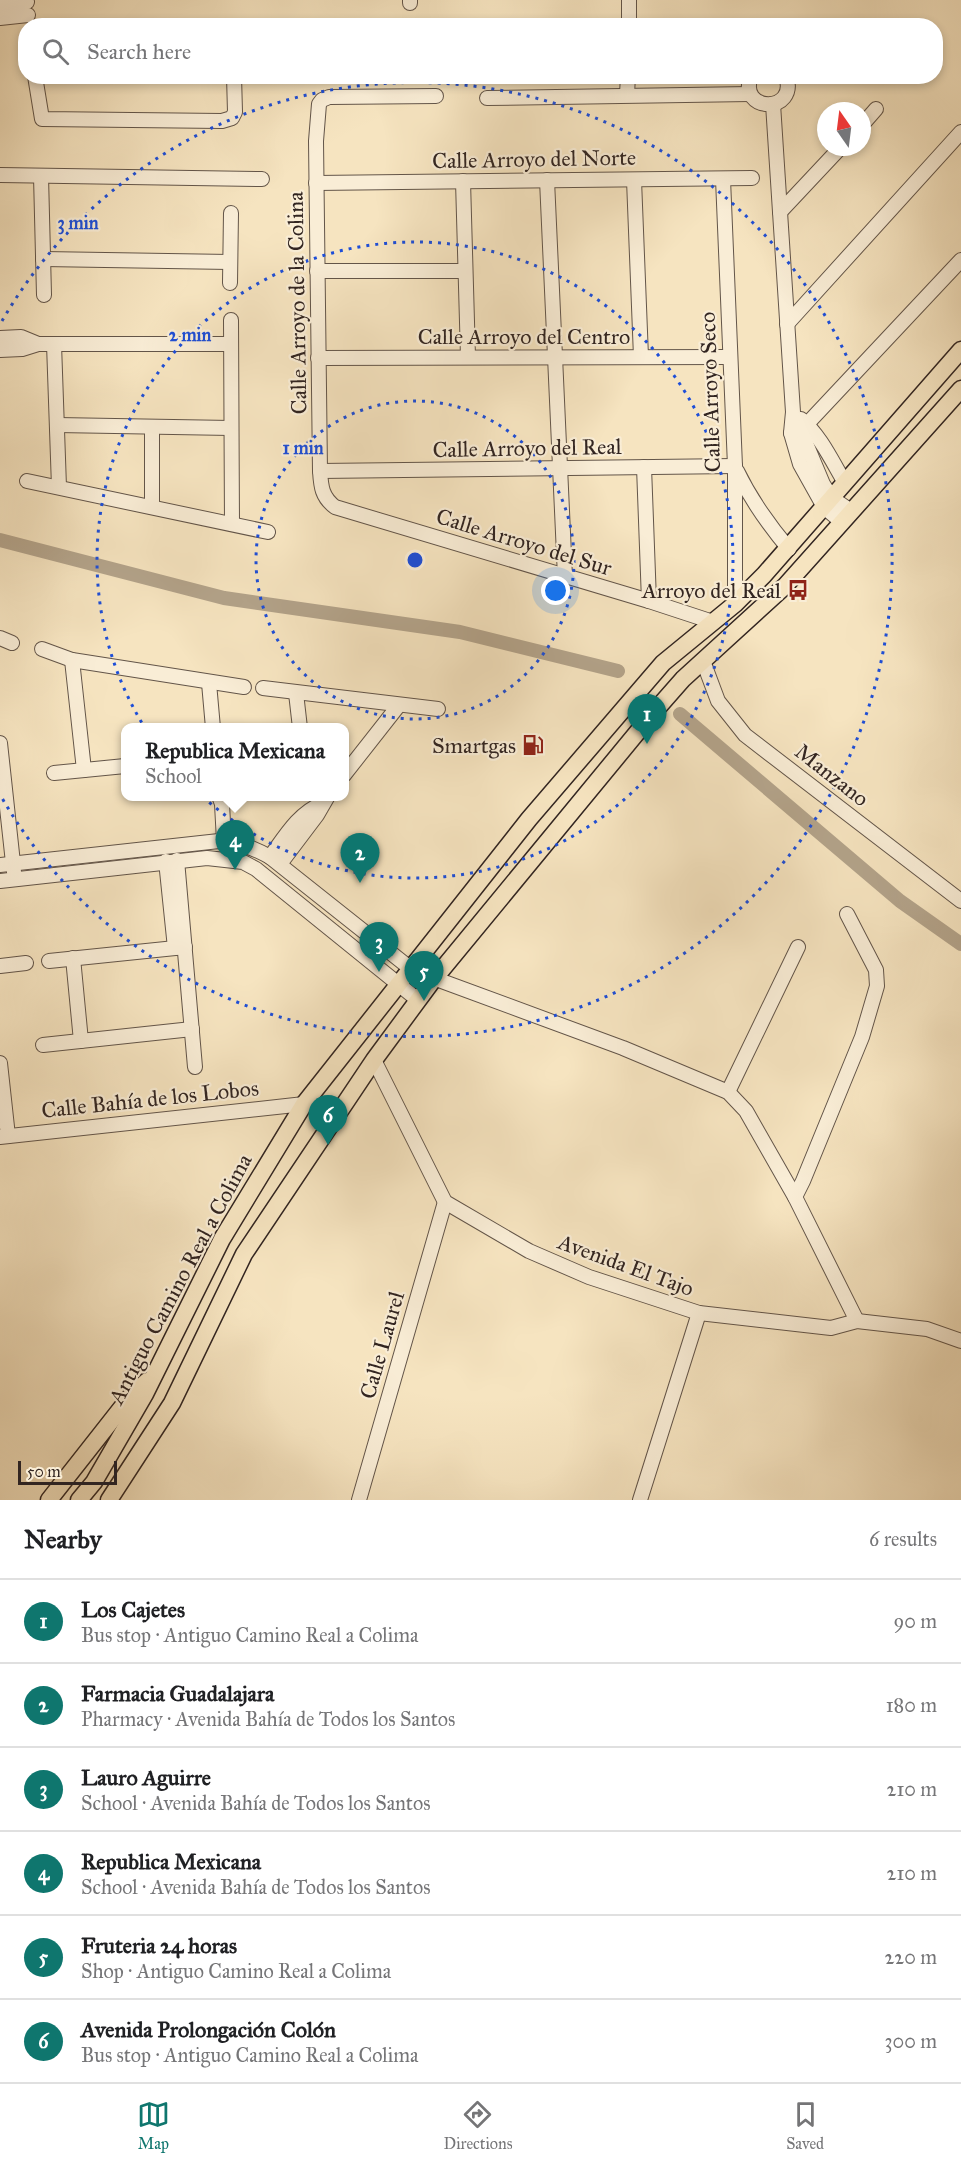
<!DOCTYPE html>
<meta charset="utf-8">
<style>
:root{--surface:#fff;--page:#f6f6f6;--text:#202124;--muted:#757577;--line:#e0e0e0;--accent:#0f766e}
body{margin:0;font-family:"IM FELL Great Primer",serif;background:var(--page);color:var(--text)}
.compass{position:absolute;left:817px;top:102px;width:54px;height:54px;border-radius:50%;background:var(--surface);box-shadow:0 3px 9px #0003;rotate:346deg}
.scale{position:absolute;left:18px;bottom:15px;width:99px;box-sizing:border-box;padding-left:6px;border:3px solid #322521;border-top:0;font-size:16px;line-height:21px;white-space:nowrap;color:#322521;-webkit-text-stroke:4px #f9edd6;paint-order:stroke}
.you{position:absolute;left:556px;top:591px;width:21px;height:21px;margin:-15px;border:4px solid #fff;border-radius:50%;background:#1a73e8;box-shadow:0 0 0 9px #1a73e833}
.badge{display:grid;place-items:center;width:39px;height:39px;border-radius:50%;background:var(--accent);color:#fff;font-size:20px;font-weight:700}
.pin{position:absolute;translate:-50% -50px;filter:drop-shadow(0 2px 3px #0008)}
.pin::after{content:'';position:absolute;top:32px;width:21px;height:18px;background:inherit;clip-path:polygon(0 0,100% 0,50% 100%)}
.popup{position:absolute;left:121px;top:723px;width:228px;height:78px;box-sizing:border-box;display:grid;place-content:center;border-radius:12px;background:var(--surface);filter:drop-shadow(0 2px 4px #0005);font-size:20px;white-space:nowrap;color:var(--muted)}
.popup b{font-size:22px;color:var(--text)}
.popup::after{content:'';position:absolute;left:50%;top:100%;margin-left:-12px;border:12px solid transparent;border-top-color:var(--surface)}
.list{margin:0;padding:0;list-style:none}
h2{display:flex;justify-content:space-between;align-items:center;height:78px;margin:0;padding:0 24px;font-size:26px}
h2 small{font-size:20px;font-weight:400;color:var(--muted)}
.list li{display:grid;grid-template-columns:39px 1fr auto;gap:18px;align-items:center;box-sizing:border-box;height:84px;padding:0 24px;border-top:2px solid var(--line)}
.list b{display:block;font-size:22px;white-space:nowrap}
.list p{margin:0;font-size:20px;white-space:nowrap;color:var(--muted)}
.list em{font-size:20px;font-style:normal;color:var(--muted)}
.icon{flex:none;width:33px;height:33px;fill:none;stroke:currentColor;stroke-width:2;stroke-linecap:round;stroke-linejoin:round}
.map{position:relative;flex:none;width:961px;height:1500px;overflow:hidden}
.search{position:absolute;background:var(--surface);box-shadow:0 3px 9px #0003;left:18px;right:18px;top:18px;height:66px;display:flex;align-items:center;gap:15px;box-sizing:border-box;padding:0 21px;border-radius:24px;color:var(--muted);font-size:22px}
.sheet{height:582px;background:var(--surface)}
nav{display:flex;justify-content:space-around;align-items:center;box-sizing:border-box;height:84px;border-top:2px solid var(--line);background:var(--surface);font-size:16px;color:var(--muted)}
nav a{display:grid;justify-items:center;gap:3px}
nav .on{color:var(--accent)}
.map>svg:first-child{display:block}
</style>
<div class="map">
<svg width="961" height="1500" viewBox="0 0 961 1500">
<rect width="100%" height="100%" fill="#f6e4c0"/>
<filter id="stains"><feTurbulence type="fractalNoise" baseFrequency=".00333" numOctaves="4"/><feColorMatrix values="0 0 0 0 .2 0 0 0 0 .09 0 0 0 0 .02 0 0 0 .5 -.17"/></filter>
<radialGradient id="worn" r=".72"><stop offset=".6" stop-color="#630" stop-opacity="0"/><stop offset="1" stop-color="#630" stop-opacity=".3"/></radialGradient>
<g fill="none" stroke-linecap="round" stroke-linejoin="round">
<!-- canal -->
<g stroke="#b3a38a" stroke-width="14">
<polyline points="0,540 224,598 460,632 618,671"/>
<polyline points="680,714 900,901 961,944"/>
</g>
<defs>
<g id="minor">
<polyline points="410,0 410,3"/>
<polyline points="0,6 27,2"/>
<polyline points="0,18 28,15"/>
<polyline points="629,26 629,0"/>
<polyline points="35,76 42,119 222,121 232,118 235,112 234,76"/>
<path d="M751,76C737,113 799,114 786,76"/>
<polyline points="627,94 628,76"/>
<path d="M436,96L329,97L322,100L319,104L316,141L320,471C321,487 322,497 335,507L649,601L713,622"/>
<polyline points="487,98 750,94"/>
<polyline points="773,104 793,412 791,433 800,464 824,507 842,522"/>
<polyline points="862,125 876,109"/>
<polyline points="0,175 262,179"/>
<polyline points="41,176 44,295"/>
<polyline points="723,179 735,466 735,604"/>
<polyline points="547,180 565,577"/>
<polyline points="634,180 641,357"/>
<polyline points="463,181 468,357"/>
<polyline points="316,183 752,178"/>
<polyline points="780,212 841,147"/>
<polyline points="43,259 230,262"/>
<polyline points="317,271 465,271"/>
<polyline points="230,283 231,213"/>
<polyline points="231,320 232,524"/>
<polyline points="787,324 961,132"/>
<polyline points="0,338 21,337 38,344"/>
<polyline points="54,344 59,487"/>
<polyline points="0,350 22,349 38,344 231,344"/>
<polyline points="318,358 730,357"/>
<path d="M801,419C820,435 832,461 845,483"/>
<polyline points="797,422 823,484 832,498 851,511"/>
<polyline points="57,425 231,428"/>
<polyline points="152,427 152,507"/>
<polyline points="791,433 807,424 961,260"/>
<polyline points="644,467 649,601"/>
<polyline points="320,471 735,466"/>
<path d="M737,471C751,500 768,524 789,549"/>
<polyline points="27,481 268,532"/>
<polyline points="0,638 12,643"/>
<polyline points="42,649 72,660 244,687"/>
<polyline points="72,660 84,770"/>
<polyline points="703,661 718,701 745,735 961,901"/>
<polyline points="209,683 213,728"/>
<polyline points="263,688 438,709"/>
<polyline points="296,693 300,728"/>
<polyline points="0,743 14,872"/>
<polyline points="54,773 125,766"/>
<polyline points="344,775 399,705"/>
<polyline points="219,796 222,804 224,841"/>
<path d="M270,857C284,838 299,812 322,804"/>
<polyline points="177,860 195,1067"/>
<polyline points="166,861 175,948"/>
<polyline points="280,864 317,815 328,796"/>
<path d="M0,865L219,841C238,841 254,848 270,857L430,984"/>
<polyline points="0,881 207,858 243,862 256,869 418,1000"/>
<polyline points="73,958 81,1041"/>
<polyline points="49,961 185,947"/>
<polyline points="0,966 26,963"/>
<polyline points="436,979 623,1048 728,1092 746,1111 795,1197 857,1321"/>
<polyline points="43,1045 192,1029"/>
<polyline points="374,1060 445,1202 529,1251 589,1277 699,1313 831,1328 857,1321 927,1329 961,1341"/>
<polyline points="0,1063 8,1136"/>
<polyline points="728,1092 798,947"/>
<polyline points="0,1137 304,1104"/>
<polyline points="795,1197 803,1181 862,1037 877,986 876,970 847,914"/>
<polyline points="359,1500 445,1202"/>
<polyline points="640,1500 699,1313"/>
</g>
<g id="major">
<polyline points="49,1500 130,1397 147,1381"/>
<polyline points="79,1500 94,1482 145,1394 222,1239 304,1104 529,819 663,663 735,604 764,575 961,350"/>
<polyline points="109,1500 172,1403 244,1254 374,1060 430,984 654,712 683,679 785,586 961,389"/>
</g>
</defs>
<!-- minor casing -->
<use href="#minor" stroke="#635549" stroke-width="16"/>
<!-- major casing -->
<use href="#major" stroke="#322521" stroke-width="19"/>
<!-- minor -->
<use href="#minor" stroke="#f9edd6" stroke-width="14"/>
<!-- major -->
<use href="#major" stroke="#f6e4c0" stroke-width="16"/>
</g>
<!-- distance rings -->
<g fill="none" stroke="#1d4ed8" stroke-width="3" stroke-dasharray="3 6">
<circle cx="415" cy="560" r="159"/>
<circle cx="415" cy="560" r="318"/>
<path d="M2 321A477 477 0 1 1 2 798"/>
</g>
<!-- icons -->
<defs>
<symbol id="bus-bare" viewBox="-9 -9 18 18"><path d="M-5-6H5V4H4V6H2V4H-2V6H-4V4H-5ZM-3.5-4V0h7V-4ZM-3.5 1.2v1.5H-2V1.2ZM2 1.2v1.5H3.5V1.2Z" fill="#8f2418" stroke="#f9edd6" stroke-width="2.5" paint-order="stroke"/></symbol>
<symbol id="fuel-bare" viewBox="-9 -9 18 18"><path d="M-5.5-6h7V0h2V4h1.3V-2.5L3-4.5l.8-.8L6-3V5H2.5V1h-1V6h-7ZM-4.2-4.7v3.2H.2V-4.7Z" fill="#8f2418" stroke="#f9edd6" stroke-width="2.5" paint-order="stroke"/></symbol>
</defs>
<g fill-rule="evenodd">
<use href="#bus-bare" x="783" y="575" width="30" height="30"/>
<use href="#fuel-bare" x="518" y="730" width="30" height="30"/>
</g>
<g text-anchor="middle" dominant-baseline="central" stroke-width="4.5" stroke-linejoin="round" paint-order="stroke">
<!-- street labels -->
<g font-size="22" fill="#322521" stroke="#f9edd6">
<text transform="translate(534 159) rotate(-1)">Calle Arroyo del Norte</text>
<text transform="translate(297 303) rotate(-91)">Calle Arroyo de la Colina</text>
<text x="524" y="336">Calle Arroyo del Centro</text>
<text transform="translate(710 392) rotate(-92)">Calle Arroyo Seco</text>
<text transform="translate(527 448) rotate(-1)">Calle Arroyo del Real</text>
<text transform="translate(524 542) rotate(17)">Calle Arroyo del Sur</text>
<text transform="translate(832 775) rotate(38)">Manzano</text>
<text transform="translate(150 1099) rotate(-6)">Calle Bahía de los Lobos</text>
<text transform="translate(626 1265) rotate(20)">Avenida El Tajo</text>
<text transform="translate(180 1279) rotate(-62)">Antiguo Camino Real a Colima</text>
<text transform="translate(382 1345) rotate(-74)">Calle Laurel</text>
</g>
<!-- poi labels -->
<g font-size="22" fill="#322521" stroke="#f9edd6" text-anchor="end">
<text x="781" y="590">Arroyo del Real</text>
<text x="516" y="745">Smartgas</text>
</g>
</g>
<circle cx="415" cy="560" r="9" fill="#1d4ed8" stroke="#f9edd6" stroke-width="3"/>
<g font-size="18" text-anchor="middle" font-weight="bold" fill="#1d4ed8" stroke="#f9edd6" stroke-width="4.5" stroke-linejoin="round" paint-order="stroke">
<text x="78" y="229">3 min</text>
<text x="190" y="341">2 min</text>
<text x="303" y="454">1 min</text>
</g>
<rect width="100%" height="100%" filter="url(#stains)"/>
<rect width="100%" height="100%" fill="url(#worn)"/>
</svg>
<svg class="compass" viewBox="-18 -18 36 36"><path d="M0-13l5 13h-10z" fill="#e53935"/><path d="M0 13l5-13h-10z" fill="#757577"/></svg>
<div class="scale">50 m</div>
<div class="you"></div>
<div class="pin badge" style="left:647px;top:744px">1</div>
<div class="pin badge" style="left:360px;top:883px">2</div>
<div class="pin badge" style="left:379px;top:972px">3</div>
<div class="pin badge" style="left:235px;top:870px">4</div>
<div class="popup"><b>Republica Mexicana</b>School</div>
<div class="pin badge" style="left:424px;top:1001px">5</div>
<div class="pin badge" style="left:328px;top:1145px">6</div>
<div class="search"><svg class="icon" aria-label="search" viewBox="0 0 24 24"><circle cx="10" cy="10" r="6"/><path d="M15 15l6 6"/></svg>Search here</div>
</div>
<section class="sheet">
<h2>Nearby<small>6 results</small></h2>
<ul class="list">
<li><span class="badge">1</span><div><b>Los Cajetes</b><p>Bus stop · Antiguo Camino Real a Colima</p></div><em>90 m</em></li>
<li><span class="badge">2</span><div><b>Farmacia Guadalajara</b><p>Pharmacy · Avenida Bahía de Todos los Santos</p></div><em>180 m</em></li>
<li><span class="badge">3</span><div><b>Lauro Aguirre</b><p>School · Avenida Bahía de Todos los Santos</p></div><em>210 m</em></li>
<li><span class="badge">4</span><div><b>Republica Mexicana</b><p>School · Avenida Bahía de Todos los Santos</p></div><em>210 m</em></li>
<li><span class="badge">5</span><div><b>Fruteria 24 horas</b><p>Shop · Antiguo Camino Real a Colima</p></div><em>220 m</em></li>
<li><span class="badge">6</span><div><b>Avenida Prolongación Colón</b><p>Bus stop · Antiguo Camino Real a Colima</p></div><em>300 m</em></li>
</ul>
</section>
<nav>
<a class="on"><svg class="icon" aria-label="map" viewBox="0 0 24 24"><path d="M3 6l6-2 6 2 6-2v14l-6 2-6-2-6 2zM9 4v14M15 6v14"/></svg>Map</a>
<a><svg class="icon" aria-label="directions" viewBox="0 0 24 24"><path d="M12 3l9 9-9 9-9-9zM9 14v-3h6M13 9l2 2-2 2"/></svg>Directions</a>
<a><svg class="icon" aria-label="saved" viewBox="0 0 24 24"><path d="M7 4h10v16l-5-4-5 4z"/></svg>Saved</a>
</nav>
